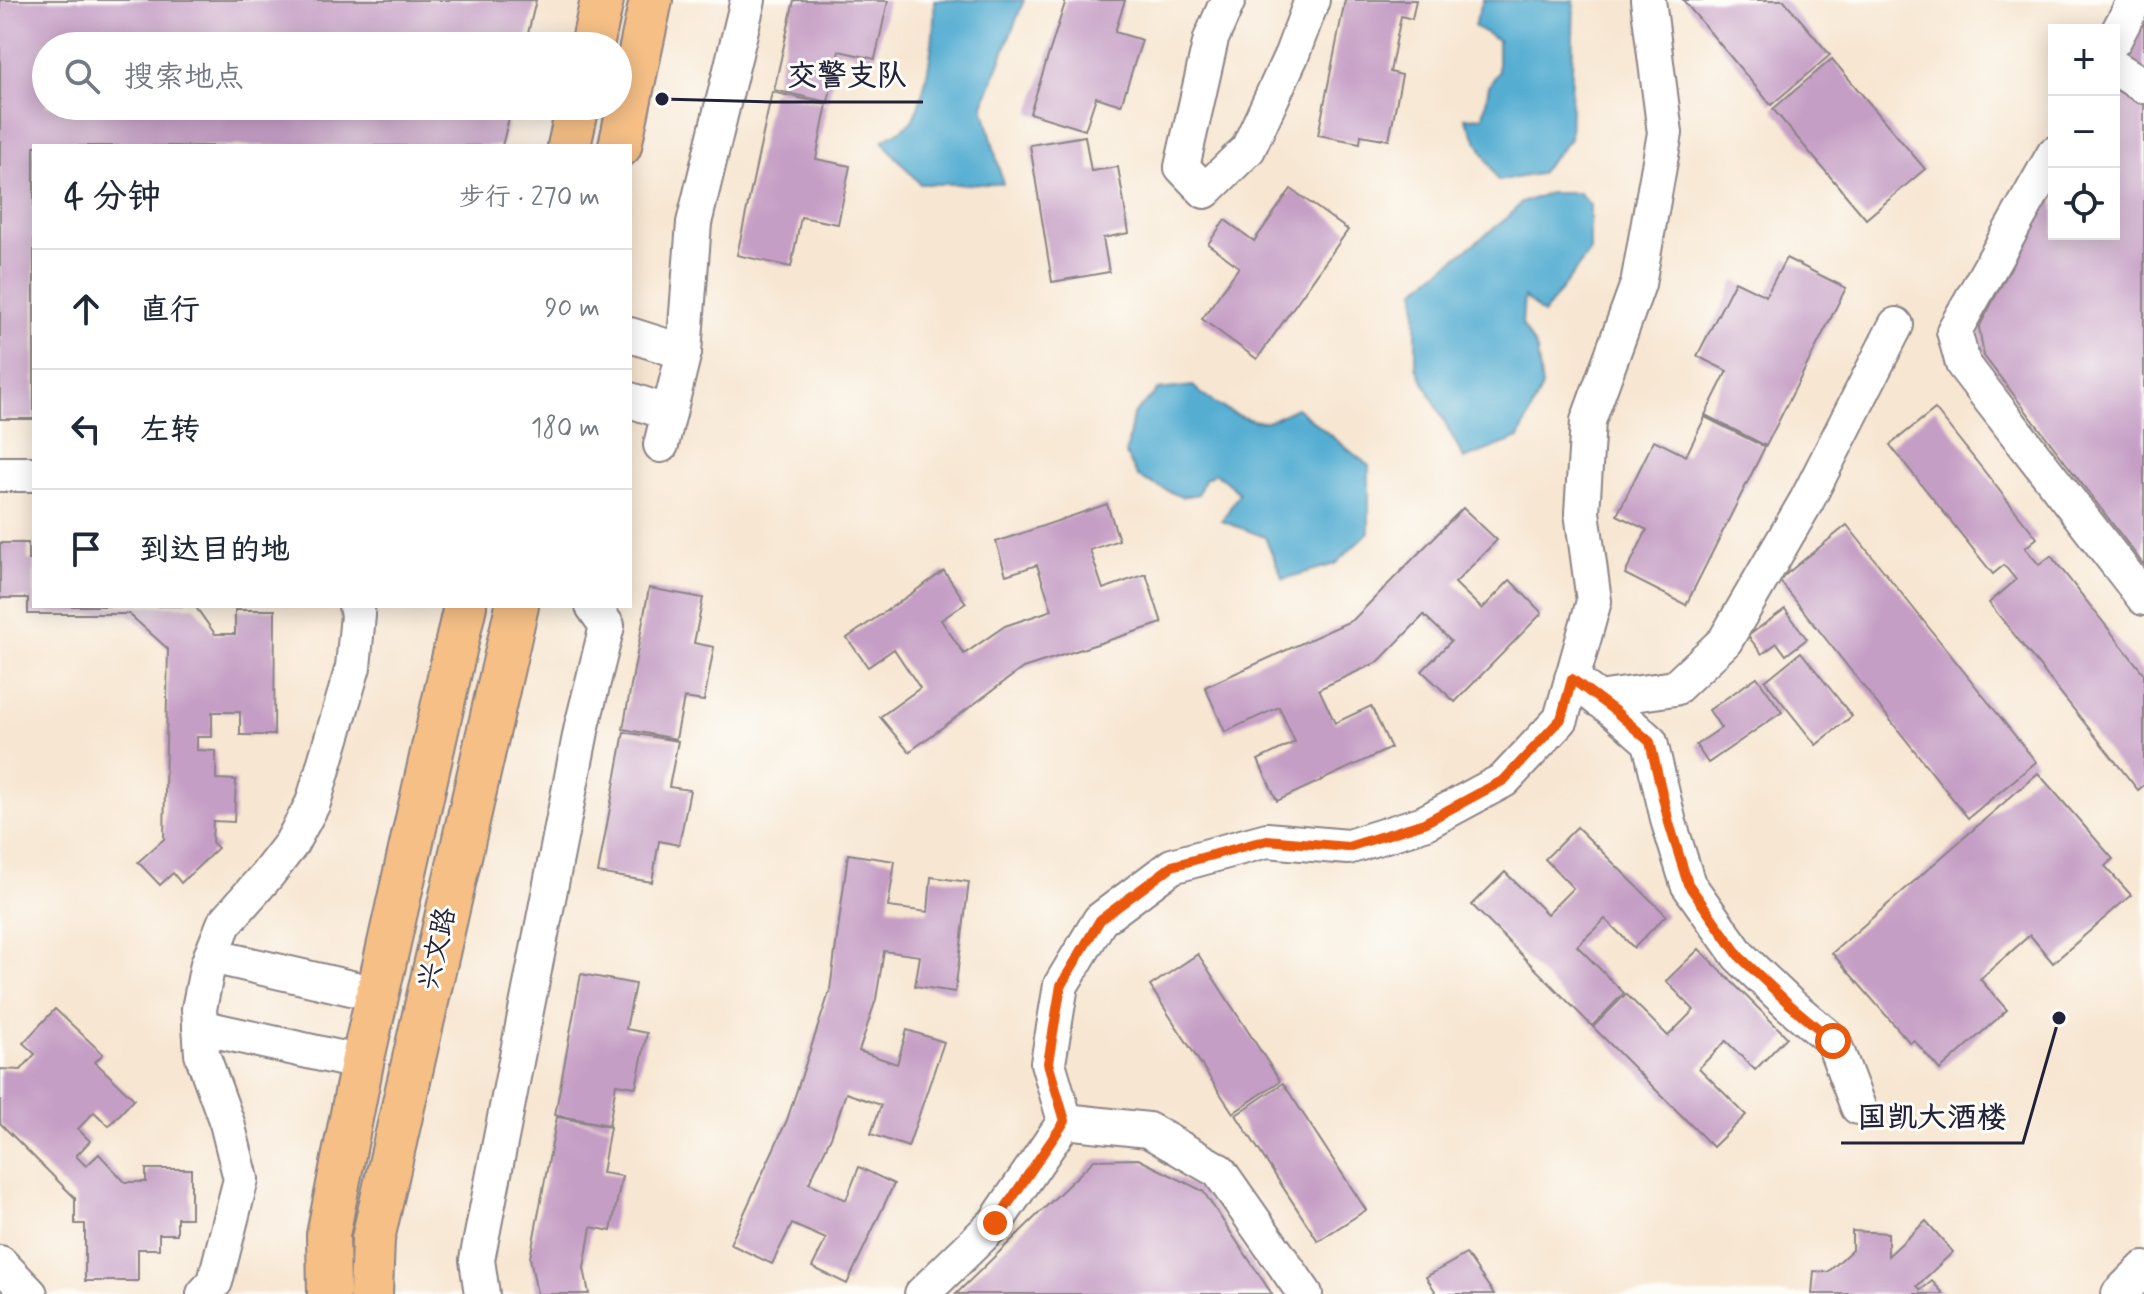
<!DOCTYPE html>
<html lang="zh">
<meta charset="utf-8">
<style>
:root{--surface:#fff;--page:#f6f6f7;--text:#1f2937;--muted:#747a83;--line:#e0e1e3}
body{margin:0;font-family:Mynerve,"LXGW WenKai TC",sans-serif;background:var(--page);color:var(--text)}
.controls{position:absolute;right:24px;top:24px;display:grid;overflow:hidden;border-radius:0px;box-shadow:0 4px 20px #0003}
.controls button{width:72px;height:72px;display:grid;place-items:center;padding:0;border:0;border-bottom:2px solid var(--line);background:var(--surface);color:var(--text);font:40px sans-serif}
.stop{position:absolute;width:24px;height:24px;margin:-18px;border:6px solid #ea580c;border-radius:50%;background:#fff}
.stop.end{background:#ea580c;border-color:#fff;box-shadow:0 2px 8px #0008}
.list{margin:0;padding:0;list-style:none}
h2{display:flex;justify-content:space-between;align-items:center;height:104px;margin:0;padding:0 32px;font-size:34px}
h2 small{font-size:26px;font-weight:400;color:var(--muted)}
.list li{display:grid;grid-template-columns:52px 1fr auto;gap:24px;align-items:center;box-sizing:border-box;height:120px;padding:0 32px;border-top:2px solid var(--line)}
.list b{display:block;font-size:30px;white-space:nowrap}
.list em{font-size:26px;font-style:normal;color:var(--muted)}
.icon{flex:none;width:44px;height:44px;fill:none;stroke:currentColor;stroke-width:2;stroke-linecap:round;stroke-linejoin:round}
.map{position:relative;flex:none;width:2144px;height:1294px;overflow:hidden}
.search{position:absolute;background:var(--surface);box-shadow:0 4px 20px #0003;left:32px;top:32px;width:600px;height:88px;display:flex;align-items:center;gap:20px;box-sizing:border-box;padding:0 28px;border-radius:44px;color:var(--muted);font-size:30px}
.panel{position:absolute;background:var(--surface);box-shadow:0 4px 20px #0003;left:32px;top:144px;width:600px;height:464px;border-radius:0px}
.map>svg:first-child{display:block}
</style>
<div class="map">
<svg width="2144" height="1294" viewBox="0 0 2144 1294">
<rect width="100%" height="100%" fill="#fdfcf7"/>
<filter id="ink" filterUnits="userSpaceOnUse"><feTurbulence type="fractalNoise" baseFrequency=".0125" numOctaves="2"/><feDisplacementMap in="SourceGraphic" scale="16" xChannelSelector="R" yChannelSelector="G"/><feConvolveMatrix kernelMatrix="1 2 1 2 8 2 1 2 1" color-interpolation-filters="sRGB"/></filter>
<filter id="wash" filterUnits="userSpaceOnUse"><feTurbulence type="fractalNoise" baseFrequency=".006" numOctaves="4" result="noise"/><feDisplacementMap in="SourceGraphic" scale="32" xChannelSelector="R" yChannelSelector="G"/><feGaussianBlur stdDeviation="1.8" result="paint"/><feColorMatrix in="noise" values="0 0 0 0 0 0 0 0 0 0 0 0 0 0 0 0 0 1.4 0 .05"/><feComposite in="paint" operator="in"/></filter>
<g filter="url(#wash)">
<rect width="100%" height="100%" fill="#f7e6d1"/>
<!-- water -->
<g fill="#55add2" stroke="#3c6886" stroke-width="2">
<path d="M934,0H1024L983,105L1003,184H920L882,141C891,135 908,128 913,119C927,90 936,32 934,0Z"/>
<polygon points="1483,0 1574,1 1570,139 1539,174 1498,181 1465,118 1483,117 1489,86 1498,72 1498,40 1474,26"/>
<polygon points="1549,193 1579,193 1590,205 1590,251 1543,314 1524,297 1522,324 1537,350 1542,387 1519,438 1464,459 1416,367 1416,289 1507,218 1521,203"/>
<path d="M1193,386C1208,401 1244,424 1266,421C1276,419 1287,412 1296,408L1369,466V532L1335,564L1283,579L1265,537L1222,521L1239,493L1216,473L1204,480L1198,494L1181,497L1138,477L1126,455L1133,415L1158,390Z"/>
</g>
<g id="blocks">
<!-- building -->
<g fill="#c59ec5">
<polygon points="0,0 536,0 525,46 46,46 46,106 512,106 502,146 34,146 34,419 0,419"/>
<polygon points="794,0 888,1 875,59 839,51 828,102 774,90"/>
<polygon points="1066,0 1125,0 1115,32 1142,40 1121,105 1096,97 1085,130 1030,113"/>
<polygon points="1345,0 1416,0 1412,19 1401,16 1390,72 1402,75 1389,140 1361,135 1360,143 1318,135"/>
<polygon points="1683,0 1784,0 1830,55 1771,105"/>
<polygon points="2144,20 2144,565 1984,356 1979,327 2054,187 2054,234 2114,234 2114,76"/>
<polygon points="1832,59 1925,169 1866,219 1773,109"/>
<polygon points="772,92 827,104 816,159 850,166 838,224 801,217 791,267 737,255"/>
<polygon points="1085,136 1091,171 1118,167 1129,233 1103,238 1109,272 1052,282 1030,145"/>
<polygon points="1291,189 1348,230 1257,359 1202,319 1239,267 1208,244 1225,220 1254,241"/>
<polygon points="1786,258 1846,288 1766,446 1705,415 1727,371 1697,356 1735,281 1766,296"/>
<polygon points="1935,409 2037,538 2025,548 2039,565 2051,556 2144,674 2144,785 2138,790 1989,603 2016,580 2004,565 1993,574 1890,445"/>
<polygon points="1705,417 1765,447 1686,605 1625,574 1647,530 1617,515 1654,440 1686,456"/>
<polygon points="1107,504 1119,540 1090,550 1103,589 1146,574 1162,623 1023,668 909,752 880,717 920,688 894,649 868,667 847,638 944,571 966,603 941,620 964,654 1005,626 1052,610 1037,565 1006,575 996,542"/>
<polygon points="1463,508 1497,540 1455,583 1482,609 1510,580 1542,613 1455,702 1422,671 1451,641 1424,615 1378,662 1319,689 1335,723 1371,706 1391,748 1277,801 1258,760 1295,742 1279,707 1225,732 1205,687 1353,620"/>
<polygon points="1847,525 2036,762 1968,818 1779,580"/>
<polygon points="0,543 28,543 28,560 34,560 34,606 195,606 215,634 235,634 235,610 275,610 274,735 240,735 240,712 212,712 212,737 197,737 197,750 216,751 216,779 236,780 234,822 213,821 212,842 218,848 181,883 173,873 160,885 138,862 164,839 168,649 129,614 28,614 28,598 0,598"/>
<polygon points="649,588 703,598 694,643 714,647 704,701 684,698 676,739 623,729"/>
<polygon points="1785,609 1807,639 1786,655 1777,643 1762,654 1748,636"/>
<polygon points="1801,652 1852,716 1816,745 1765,681"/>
<polygon points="1757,677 1782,712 1708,763 1696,745 1721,728 1709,710"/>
<polygon points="624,732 678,741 669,787 690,790 679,845 659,841 652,882 598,873"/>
<polygon points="2038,773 2113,859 2105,866 2131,895 2053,963 2030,935 1980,979 2007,1010 1940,1070 1914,1040 1910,1043 1832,953"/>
<polygon points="1577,827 1666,915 1634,948 1605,919 1577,946 1624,993 1592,1026 1472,905 1505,872 1547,914 1573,888 1545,859"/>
<polygon points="848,854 895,861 888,907 928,912 931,877 969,882 955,992 915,986 920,956 884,951 876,999 859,1051 897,1064 907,1030 944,1042 908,1147 871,1134 881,1105 846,1093 831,1137 809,1183 846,1200 859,1167 894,1184 847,1284 812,1267 826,1239 792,1224 772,1264 730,1244 787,1120 830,990"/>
<polygon points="1699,949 1787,1037 1755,1070 1726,1041 1699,1068 1746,1115 1713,1147 1593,1027 1626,994 1668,1036 1694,1010 1666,981"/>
<polygon points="1198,954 1280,1081 1233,1113 1150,986"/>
<polygon points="581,974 635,984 626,1029 647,1033 636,1087 616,1084 609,1125 555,1115"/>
<polygon points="55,1009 103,1054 95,1062 134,1099 109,1126 94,1112 78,1129 90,1141 76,1156 86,1166 99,1154 125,1182 146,1182 146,1169 191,1169 191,1218 177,1218 177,1234 159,1234 159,1249 138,1249 138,1281 85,1281 85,1224 75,1224 75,1198 0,1123 0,1069 21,1070 35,1054 23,1043"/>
<polygon points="1283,1083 1366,1210 1318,1241 1236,1115"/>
<polygon points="557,1117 610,1127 602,1173 622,1176 611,1231 591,1227 584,1268 589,1294 537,1294 530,1258"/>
<polygon points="1138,1159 1203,1191 1272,1294 956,1294 1094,1160"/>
<polygon points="1926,1221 1953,1252 1917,1286 1921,1290 1932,1281 1944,1294 1812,1294 1814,1271 1828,1272 1852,1250 1852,1231 1888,1233 1888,1256"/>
<polygon points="1466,1254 1494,1294 1437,1294 1426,1277"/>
</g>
</g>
</g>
<g filter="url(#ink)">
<use href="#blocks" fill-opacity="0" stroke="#8c8486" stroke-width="2"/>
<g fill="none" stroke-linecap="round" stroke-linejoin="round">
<defs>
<g id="minor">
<polyline points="1228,0 1211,39 1182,167 1205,191 1248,149 1292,54 1312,0"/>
<polyline points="2114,40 2135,0"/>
<polyline points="2114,67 2144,86"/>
<polyline points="2054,154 1954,331 1963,364 2144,598"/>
<polyline points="630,335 684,352"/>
<polyline points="630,400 669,413"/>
<polyline points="661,445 684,352 694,223 748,0"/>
<polyline points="0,474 34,474"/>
<polyline points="1572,679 1615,711 1650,742 1669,823 1688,884 1739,956 1789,1004 1833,1041 1858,1107"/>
<polyline points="1598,699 1675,688 1725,641 1807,500 1896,325"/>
<polyline points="211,956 377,994"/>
<polyline points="200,1027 362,1063"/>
<polyline points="1065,1121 1048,1063 1061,985 1100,920 1172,866 1267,840 1348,847 1424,823 1504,780 1561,719 1594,601 1582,512 1588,421 1638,284 1665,133 1648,0"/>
<polyline points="0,1263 30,1294"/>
<polyline points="204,1294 215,1282 241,1179 227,1123 202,1054 199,1009 208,964 224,924 267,875 291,844 313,803 353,667 358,615 356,606"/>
<polyline points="482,1294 477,1260 582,726 607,626 593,606"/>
<polyline points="922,1294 995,1223 1065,1121 1148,1130 1219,1171 1305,1294"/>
<polyline points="2119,1294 2144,1269"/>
</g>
<g id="major">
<polyline points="592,46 602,0"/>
<polyline points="569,146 578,106"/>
<polyline points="620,146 651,0"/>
<polyline points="329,1294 328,1235 362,1063 465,606"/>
<polyline points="371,1294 373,1239 517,606"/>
</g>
</defs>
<!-- minor casing -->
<use href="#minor" stroke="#8c8486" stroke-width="38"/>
<!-- major casing -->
<use href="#major" stroke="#8c8486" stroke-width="46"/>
<!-- minor -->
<use href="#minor" stroke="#fff" stroke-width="34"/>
<!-- major -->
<use href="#major" stroke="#f5bf86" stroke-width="42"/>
</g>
</g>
<g fill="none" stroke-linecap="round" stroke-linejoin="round" filter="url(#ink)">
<!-- route -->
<polyline stroke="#ea580c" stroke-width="10" points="995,1223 1065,1121 1048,1063 1061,985 1100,920 1172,866 1267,840 1348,847 1424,823 1504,780 1561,719 1572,679 1615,711 1650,742 1669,823 1688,884 1739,956 1789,1004 1833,1041"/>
</g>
<g text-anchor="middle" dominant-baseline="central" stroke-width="6" stroke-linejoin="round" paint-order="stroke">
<!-- street labels -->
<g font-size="28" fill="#22223b" stroke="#fdfcf7">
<text transform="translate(438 949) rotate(-77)">兴文路</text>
</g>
</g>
<!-- callouts -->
<path fill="none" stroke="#22223b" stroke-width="3" d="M662 99L771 102H923M2059 1018L2023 1143H1841"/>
<g fill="#22223b" stroke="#fdfcf7" stroke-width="3">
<circle cx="662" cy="99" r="8"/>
<circle cx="2059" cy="1018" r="8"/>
</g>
<g font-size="30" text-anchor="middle" font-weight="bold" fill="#22223b" stroke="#fdfcf7" stroke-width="6" stroke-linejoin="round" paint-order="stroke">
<text x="847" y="85">交警支队</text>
<text x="1932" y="1127">国凯大酒楼</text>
</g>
</svg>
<div class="controls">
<button>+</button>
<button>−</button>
<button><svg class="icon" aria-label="locate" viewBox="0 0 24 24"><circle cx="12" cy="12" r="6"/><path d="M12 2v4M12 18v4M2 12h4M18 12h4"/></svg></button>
</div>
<div class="stop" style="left:1833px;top:1041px"></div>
<div class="stop end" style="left:995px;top:1223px"></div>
<div class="search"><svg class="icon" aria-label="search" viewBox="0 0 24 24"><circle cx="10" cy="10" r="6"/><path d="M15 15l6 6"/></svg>搜索地点</div>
<section class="panel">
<h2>4 分钟<small>步行 · 270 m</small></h2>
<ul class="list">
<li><svg class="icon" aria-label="ahead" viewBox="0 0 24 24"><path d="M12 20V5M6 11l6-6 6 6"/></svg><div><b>直行</b></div><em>90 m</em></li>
<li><svg class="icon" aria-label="left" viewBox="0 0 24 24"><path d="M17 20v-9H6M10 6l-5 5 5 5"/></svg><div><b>左转</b></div><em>180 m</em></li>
<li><svg class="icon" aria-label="arrive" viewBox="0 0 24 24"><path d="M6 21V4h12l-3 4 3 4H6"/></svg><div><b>到达目的地</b></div></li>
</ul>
</section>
</div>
